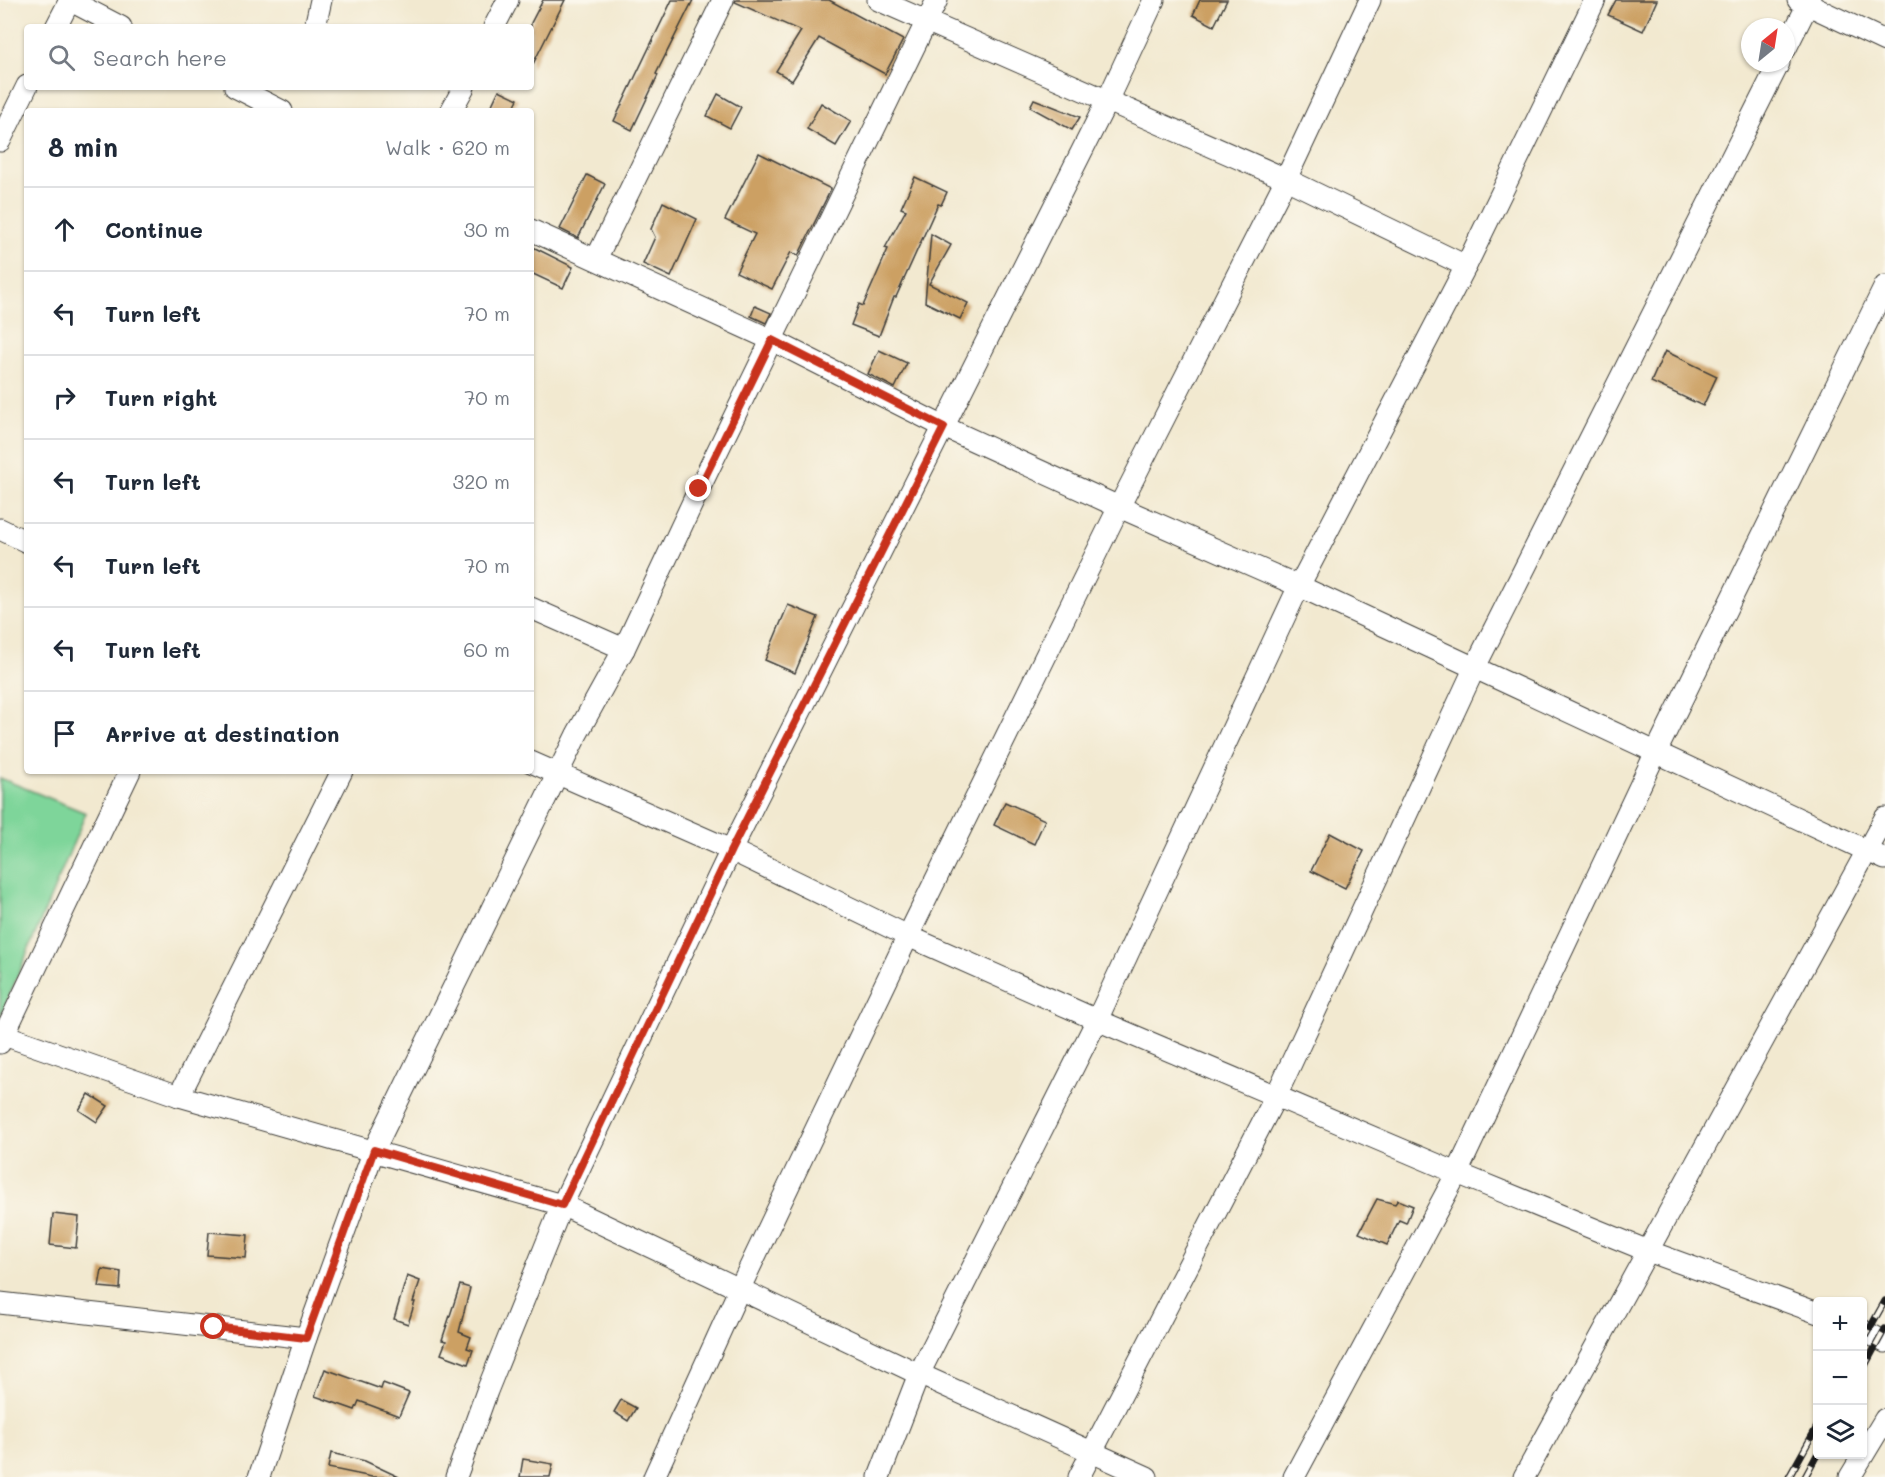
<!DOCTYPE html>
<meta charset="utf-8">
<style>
:root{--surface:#fff;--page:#f2f2f3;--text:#1f2937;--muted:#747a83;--line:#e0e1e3}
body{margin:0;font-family:Mali,sans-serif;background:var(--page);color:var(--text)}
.controls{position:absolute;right:18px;bottom:18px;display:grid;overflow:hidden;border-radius:6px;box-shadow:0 2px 4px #0004}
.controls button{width:54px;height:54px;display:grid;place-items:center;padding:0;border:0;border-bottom:2px solid var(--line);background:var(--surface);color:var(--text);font:30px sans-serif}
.compass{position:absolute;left:1741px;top:18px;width:54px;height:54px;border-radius:50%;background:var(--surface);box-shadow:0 2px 4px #0004;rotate:30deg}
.stop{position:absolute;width:18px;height:18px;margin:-14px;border:4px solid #c8321e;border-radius:50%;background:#fff}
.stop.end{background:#c8321e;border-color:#fff;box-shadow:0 2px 6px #0008}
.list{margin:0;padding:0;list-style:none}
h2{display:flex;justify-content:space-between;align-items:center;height:78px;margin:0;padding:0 24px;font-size:26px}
h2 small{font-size:20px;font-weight:400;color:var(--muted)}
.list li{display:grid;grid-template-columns:39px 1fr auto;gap:18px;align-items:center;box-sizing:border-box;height:84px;padding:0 24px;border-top:2px solid var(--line)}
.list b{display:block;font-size:22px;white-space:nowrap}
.list em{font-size:20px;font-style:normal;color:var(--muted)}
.icon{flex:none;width:33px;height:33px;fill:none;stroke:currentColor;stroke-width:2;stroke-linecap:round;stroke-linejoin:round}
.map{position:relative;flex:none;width:1885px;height:1477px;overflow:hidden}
.search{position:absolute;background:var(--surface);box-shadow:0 2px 4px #0004;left:24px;top:24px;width:510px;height:66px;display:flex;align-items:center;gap:15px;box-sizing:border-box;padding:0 21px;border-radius:6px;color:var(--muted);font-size:22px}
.panel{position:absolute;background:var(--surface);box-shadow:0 2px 4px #0004;left:24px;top:108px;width:510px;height:666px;border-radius:6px}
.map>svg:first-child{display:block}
</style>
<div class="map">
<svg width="1885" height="1477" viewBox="0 0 1885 1477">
<rect width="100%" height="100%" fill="#fbf7ec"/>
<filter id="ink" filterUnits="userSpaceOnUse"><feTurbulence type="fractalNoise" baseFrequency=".0167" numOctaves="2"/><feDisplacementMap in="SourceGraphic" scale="12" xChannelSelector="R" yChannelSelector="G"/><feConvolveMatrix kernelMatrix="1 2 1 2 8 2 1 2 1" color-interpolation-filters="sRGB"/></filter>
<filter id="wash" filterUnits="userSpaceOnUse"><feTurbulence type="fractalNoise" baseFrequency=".008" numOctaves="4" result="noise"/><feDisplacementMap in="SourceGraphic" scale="24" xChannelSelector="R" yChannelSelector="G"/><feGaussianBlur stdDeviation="1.35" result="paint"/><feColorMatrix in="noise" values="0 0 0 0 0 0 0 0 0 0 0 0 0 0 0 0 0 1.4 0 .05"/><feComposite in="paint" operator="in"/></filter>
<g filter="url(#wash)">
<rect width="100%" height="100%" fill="#f2e9d0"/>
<!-- green -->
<polygon fill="#7ed59a" stroke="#4d785b" stroke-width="1.5" points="0,778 86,813 0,1018"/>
<g id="blocks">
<!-- building -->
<g fill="#cca064">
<polygon points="543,0 565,0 531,68 531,23"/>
<polygon points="672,0 693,0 656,74 658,75 632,130 614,121"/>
<polygon points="736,0 829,0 903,40 885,74 819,38 792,81 776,71 801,31 735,2"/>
<polygon points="1200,0 1227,0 1214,26 1193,15"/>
<polygon points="1616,0 1657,0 1643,31 1608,15"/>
<polygon points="499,90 518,99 512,111 489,111"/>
<polygon points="718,94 741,107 730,128 707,116"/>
<polygon points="1034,99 1080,117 1072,130 1030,107"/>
<polygon points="821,103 851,121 836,146 807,129"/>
<polygon points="759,153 831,189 798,256 791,252 772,289 736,272 755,234 725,220"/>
<polygon points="587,175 605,184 578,238 560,229"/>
<polygon points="915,177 947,192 941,205 938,204 896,297 894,297 879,336 851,325 859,304 863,306 888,249 885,248 906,210 901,208"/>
<polygon points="663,202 697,219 671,277 643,264 655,237 651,229"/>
<polygon points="931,234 951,245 929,284 968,303 960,319 925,302"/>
<polygon points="531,246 573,267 563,288 531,273"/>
<polygon points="755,306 771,313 766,323 751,316"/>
<polygon points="879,350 907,363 895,388 868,374"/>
<polygon points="1665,351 1717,376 1703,406 1651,382"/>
<polygon points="788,605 818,617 795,673 765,660"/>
<polygon points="1005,802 1045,820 1034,844 994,825"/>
<polygon points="1330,833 1364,851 1345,888 1311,871"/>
<polygon points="89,1094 108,1106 97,1122 79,1110"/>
<polygon points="1377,1199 1395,1204 1398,1200 1413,1206 1406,1223 1399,1220 1387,1245 1359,1233"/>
<polygon points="53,1214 79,1217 76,1248 50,1245"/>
<polygon points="209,1232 248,1235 246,1258 207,1255"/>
<polygon points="102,1269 121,1272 120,1289 99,1287"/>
<polygon points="407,1276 420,1281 413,1302 415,1302 408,1324 394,1319"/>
<polygon points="460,1285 470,1288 459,1332 471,1337 467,1348 473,1350 468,1364 441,1354 446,1341 442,1340"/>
<polygon points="325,1369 381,1389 383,1383 409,1393 399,1416 359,1401 355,1410 315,1396"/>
<polygon points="621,1400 636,1408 628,1421 614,1412"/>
<polygon points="331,1453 365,1461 399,1477 372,1477 328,1468"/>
<polygon points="523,1459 553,1464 550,1477 520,1477"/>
</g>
</g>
</g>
<g filter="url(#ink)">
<use href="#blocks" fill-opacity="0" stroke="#3c3b37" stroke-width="1.5"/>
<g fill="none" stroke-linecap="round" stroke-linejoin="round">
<defs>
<g id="street">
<polyline points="69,0 121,27"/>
<polyline points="878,0 1286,179 1466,266"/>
<polyline points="1798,0 1885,41"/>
<polyline points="56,27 70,0"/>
<polyline points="315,27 321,0"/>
<polyline points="494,27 508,0"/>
<polyline points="1786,48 1810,0"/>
<polyline points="235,87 282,111"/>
<polyline points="451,111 464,87"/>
<polyline points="0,141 27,86"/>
<polyline points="531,230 772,340 944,427 1119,507 1299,586 1885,859"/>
<polyline points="596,259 723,0"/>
<polyline points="0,529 27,542"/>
<polyline points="531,608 624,649"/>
<polyline points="531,762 731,850 908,936 1097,1020 1457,1173 1648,1251 1818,1313"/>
<polyline points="4,1035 179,1096 562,1205 919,1374 1147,1477"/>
<polyline points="0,1043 130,771"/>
<polyline points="179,1096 342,771"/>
<polyline points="0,1303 306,1338"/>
<polyline points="1862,1330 1885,1342"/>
<polyline points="259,1477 306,1338 374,1150 577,734 624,649 699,489 937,0"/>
<polyline points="456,1477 487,1391 562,1205 731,850 1107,101 1154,0"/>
<polyline points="654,1477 739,1290 908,936 1119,507 1286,179 1370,0"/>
<polyline points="879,1477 919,1374 1097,1020 1299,586 1466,266 1595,0"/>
<polyline points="1079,1477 1276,1096 1474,669 1779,63"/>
<polyline points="1294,1477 1457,1173 1656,752 1885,286"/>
<polyline points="1524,1477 1885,818"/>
<polyline points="1850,1477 1885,1419"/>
</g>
</defs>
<!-- street casing -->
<use href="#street" stroke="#3c3b37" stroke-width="23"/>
<!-- street -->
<use href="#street" stroke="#fff" stroke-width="21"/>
<defs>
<g id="rail">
<polyline points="1862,1342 1885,1301"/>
<polyline points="1862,1371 1885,1329"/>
<polyline points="1789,1477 1818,1425"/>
<polyline points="1805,1477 1818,1453"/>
</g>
</defs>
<!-- rail casing -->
<use href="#rail" stroke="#1c1c1c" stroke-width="7"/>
<!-- rail -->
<use href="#rail" stroke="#fbf7ec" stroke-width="4.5" stroke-dasharray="14" stroke-linecap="butt"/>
</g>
</g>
<g fill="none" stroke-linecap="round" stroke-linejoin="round" filter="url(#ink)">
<!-- route -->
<polyline stroke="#c8321e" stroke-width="8" points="214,1327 306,1338 374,1150 562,1205 731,850 944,427 772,340 699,489"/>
</g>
</svg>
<div class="controls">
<button>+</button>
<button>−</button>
<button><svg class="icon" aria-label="layers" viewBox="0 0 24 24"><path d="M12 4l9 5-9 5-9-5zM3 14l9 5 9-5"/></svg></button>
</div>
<svg class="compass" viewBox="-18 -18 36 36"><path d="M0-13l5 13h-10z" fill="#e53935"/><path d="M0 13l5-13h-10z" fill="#747a83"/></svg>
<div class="stop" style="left:214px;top:1327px"></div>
<div class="stop end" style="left:699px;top:489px"></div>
<div class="search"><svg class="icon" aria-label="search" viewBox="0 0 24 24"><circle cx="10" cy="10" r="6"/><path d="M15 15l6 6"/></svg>Search here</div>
<section class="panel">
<h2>8 min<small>Walk · 620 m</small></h2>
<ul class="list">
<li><svg class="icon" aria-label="ahead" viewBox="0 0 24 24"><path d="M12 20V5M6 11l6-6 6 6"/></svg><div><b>Continue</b></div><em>30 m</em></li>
<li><svg class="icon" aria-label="left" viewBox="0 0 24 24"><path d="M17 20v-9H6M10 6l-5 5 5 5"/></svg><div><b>Turn left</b></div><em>70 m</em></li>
<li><svg class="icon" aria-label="right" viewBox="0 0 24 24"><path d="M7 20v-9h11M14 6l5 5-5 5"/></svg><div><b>Turn right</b></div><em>70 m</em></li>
<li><svg class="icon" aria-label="left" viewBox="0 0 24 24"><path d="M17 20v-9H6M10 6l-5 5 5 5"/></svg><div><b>Turn left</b></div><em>320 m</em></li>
<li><svg class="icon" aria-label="left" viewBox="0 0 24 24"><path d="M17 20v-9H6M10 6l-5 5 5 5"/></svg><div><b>Turn left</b></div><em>70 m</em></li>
<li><svg class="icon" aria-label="left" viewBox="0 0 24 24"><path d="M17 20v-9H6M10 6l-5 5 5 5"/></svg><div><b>Turn left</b></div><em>60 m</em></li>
<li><svg class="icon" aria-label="arrive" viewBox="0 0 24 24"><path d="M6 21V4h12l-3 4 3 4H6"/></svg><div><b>Arrive at destination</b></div></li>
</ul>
</section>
</div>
